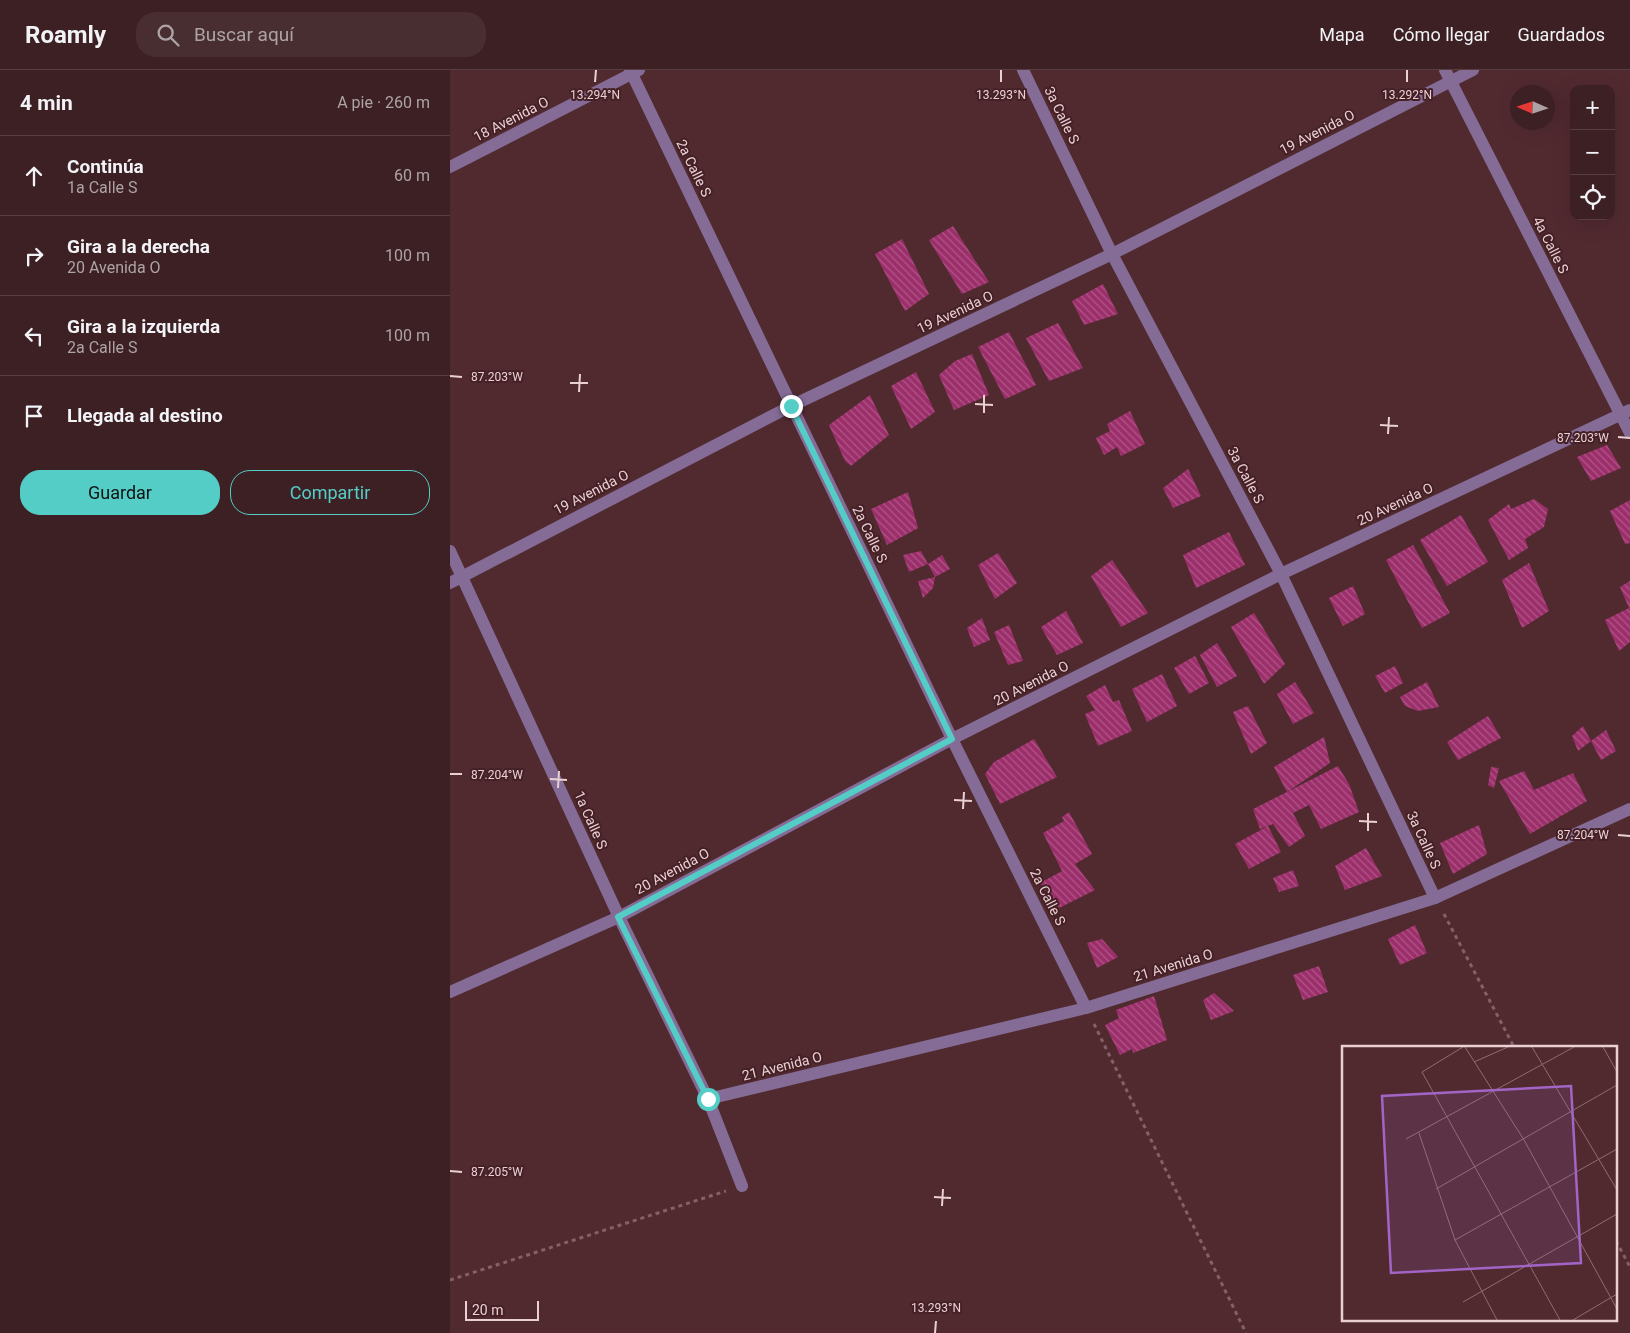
<!DOCTYPE html>
<html lang="es">
<meta charset="utf-8">
<style>
:root{--surface:#3d2024;--page:#482d31;--text:#f1f3f6;--muted:#ada3a6;--line:#563e41;--accent:#54cdc7}
body{margin:0;font-family:Roboto,sans-serif;background:var(--page);color:var(--text)}
.controls{position:absolute;right:15px;top:15px;display:grid;overflow:hidden;border-radius:10px;box-shadow:0 5px 20px #0002}
.controls button{width:45px;height:45px;display:grid;place-items:center;padding:0;border:0;border-bottom:1px solid var(--line);background:var(--surface);color:var(--text);font:25px sans-serif}
.compass{position:absolute;left:1060px;top:15px;width:45px;height:45px;border-radius:50%;background:var(--surface);box-shadow:0 5px 20px #0002;rotate:273deg}
.scale{position:absolute;left:15px;bottom:12px;width:74px;box-sizing:border-box;padding-left:5px;border:2px solid #ead0d3;border-top:0;font-size:14px;line-height:18px;white-space:nowrap;color:#ead0d3;-webkit-text-stroke:4px #452026;paint-order:stroke}
.stop{position:absolute;width:15px;height:15px;margin:-11px;border:4px solid #54cdc7;border-radius:50%;background:#fff}
.stop.end{background:#54cdc7;border-color:#fff;box-shadow:0 1px 5px #0008}
.list{margin:0;padding:0;list-style:none}
h2{display:flex;justify-content:space-between;align-items:center;height:65px;margin:0;padding:0 20px;font-size:21px}
h2 small{font-size:16px;font-weight:400;color:var(--muted)}
.list li{display:grid;grid-template-columns:32px 1fr auto;gap:15px;align-items:center;box-sizing:border-box;height:80px;padding:0 20px;border-top:1px solid var(--line)}
.list b{display:block;font-size:19px;white-space:nowrap}
.list p{margin:0;font-size:16px;white-space:nowrap;color:var(--muted)}
.list em{font-size:16px;font-style:normal;color:var(--muted)}
.actions{display:flex;gap:10px;padding:15px 20px}
.actions a{flex:1;padding:11px 0;border:1px solid var(--accent);border-radius:20px;text-align:center;font-size:18px;color:var(--accent)}
.actions .main{background:var(--accent);color:#111}
.icon{flex:none;width:28px;height:28px;fill:none;stroke:currentColor;stroke-width:2;stroke-linecap:round;stroke-linejoin:round}
.map{position:relative;flex:none;width:1180px;height:1263px;overflow:hidden}
header{display:flex;align-items:center;gap:30px;box-sizing:border-box;height:70px;padding:0 25px;background:var(--surface);border-bottom:1px solid var(--line)}
header strong{font-size:24px}
nav{display:flex;gap:28px;margin-inline-start:auto;font-size:18px}
.search{width:350px;height:45px;background:var(--page);display:flex;align-items:center;gap:12px;box-sizing:border-box;padding:0 18px;border-radius:20px;color:var(--muted);font-size:19px}
main{display:flex}
aside{flex:1;background:var(--surface)}
.map>svg:first-child{display:block}
</style>
<header>
<strong>Roamly</strong>
<div class="search"><svg class="icon" aria-label="search" viewBox="0 0 24 24"><circle cx="10" cy="10" r="6"/><path d="M15 15l6 6"/></svg>Buscar aquí</div>
<nav><a>Mapa</a><a>Cómo llegar</a><a>Guardados</a></nav>
</header>
<main>
<aside>
<h2>4 min<small>A pie · 260 m</small></h2>
<ul class="list">
<li><svg class="icon" aria-label="ahead" viewBox="0 0 24 24"><path d="M12 20V5M6 11l6-6 6 6"/></svg><div><b>Continúa</b><p>1a Calle S</p></div><em>60 m</em></li>
<li><svg class="icon" aria-label="right" viewBox="0 0 24 24"><path d="M7 20v-9h11M14 6l5 5-5 5"/></svg><div><b>Gira a la derecha</b><p>20 Avenida O</p></div><em>100 m</em></li>
<li><svg class="icon" aria-label="left" viewBox="0 0 24 24"><path d="M17 20v-9H6M10 6l-5 5 5 5"/></svg><div><b>Gira a la izquierda</b><p>2a Calle S</p></div><em>100 m</em></li>
<li><svg class="icon" aria-label="arrive" viewBox="0 0 24 24"><path d="M6 21V4h12l-3 4 3 4H6"/></svg><div><b>Llegada al destino</b></div></li>
</ul>
<div class="actions"><a class="main">Guardar</a><a>Compartir</a></div>
</aside>
<div class="map">
<svg width="1180" height="1263" viewBox="0 0 1180 1263">
<defs>
<pattern id="building-back-hatch" width="6" height="6" patternUnits="userSpaceOnUse" patternTransform="scale(1.25)"><rect width="6" height="6" fill="#9c2f6b"/><path d="M-1 5l2 2M0 0l6 6M5-1l2 2" fill="none" stroke="#af5686"/></pattern>
</defs>
<rect width="100%" height="100%" fill="#512a30"/>
<!-- building -->
<g fill="url(#building-back-hatch)">
<polygon points="503,156 539,212 512,224 479,170"/>
<polygon points="452,169 479,224 455,241 425,184"/>
<polygon points="653,214 668,244 634,255 622,231"/>
<polygon points="608,253 633,298 599,311 576,268"/>
<polygon points="559,262 586,315 555,329 528,277"/>
<polygon points="522,284 539,325 504,340 489,305 505,291"/>
<polygon points="466,302 485,342 461,359 441,316"/>
<polygon points="420,325 439,365 401,396 395,391 379,355"/>
<polygon points="680,341 695,374 671,386 667,377 654,385 646,368 660,361 657,354"/>
<polygon points="1157,375 1171,398 1141,411 1127,387"/>
<polygon points="738,399 751,426 723,438 713,418"/>
<polygon points="458,422 468,458 437,475 421,439"/>
<polygon points="1084,429 1098,439 1094,457 1075,469 1078,478 1059,490 1038,450 1059,434 1061,439"/>
<polygon points="1180,430 1180,473 1175,474 1160,441"/>
<polygon points="1011,445 1038,492 997,516 970,470"/>
<polygon points="779,462 795,495 746,518 733,485"/>
<polygon points="963,475 1000,543 972,558 936,490"/>
<polygon points="471,481 478,494 459,502 453,485"/>
<polygon points="548,483 567,513 545,529 528,495"/>
<polygon points="492,485 500,499 485,507 483,518 473,528 468,511 485,507 478,494"/>
<polygon points="662,490 698,543 671,557 641,506"/>
<polygon points="1079,493 1099,541 1072,558 1052,510"/>
<polygon points="1180,511 1180,572 1169,581 1155,550 1179,538 1170,517"/>
<polygon points="903,516 915,544 893,556 879,528"/>
<polygon points="616,541 633,573 607,585 591,557"/>
<polygon points="804,543 835,594 814,614 781,557"/>
<polygon points="532,548 540,570 524,577 517,558"/>
<polygon points="559,555 573,591 558,595 544,562"/>
<polygon points="767,573 787,606 767,617 750,585"/>
<polygon points="745,586 759,613 739,624 724,598"/>
<polygon points="945,596 953,613 935,623 925,606"/>
<polygon points="712,604 727,636 697,652 682,619"/>
<polygon points="845,612 864,643 843,654 827,624"/>
<polygon points="977,612 989,637 968,641 955,636 950,627"/>
<polygon points="655,615 663,632 669,630 682,661 648,676 635,644 645,640 636,626"/>
<polygon points="798,636 817,673 801,684 783,642"/>
<polygon points="1038,646 1051,668 1008,690 997,672"/>
<polygon points="1133,656 1141,671 1128,681 1122,666"/>
<polygon points="1156,660 1166,681 1151,690 1141,671"/>
<polygon points="874,667 880,693 837,722 824,697"/>
<polygon points="584,669 607,707 550,734 535,704 544,692"/>
<polygon points="888,696 899,714 909,742 871,759 859,735 843,743 855,766 839,777 823,754 818,756 831,782 799,799 785,774 818,756 810,759 803,739"/>
<polygon points="1041,697 1049,698 1044,718 1038,715"/>
<polygon points="1074,701 1084,720 1123,703 1137,731 1080,764 1049,711"/>
<polygon points="619,742 642,784 625,794 645,820 609,838 590,813 612,801 593,763 614,751 612,747"/>
<polygon points="1029,755 1037,784 1003,804 990,773"/>
<polygon points="916,778 932,806 895,820 885,796"/>
<polygon points="843,800 849,816 829,822 823,808"/>
<polygon points="965,855 977,883 950,895 938,869"/>
<polygon points="652,869 668,887 647,898 637,873"/>
<polygon points="869,896 878,922 853,930 843,905"/>
<polygon points="764,923 784,941 761,950 753,930"/>
<polygon points="704,926 717,970 683,983 682,979 670,985 655,955 669,948 666,940"/>
</g>
<g fill="none" stroke-linecap="round" stroke-linejoin="round">
<!-- path -->
<g stroke="#836166" stroke-width="3" stroke-dasharray="4 4" stroke-linecap="butt">
<polyline points="994,844 1064,977"/>
<polyline points="644,954 796,1263"/>
<polyline points="1166,1171 1180,1197"/>
<polyline points="0,1210 276,1121"/>
</g>
<!-- minor -->
<g stroke="#856c97" stroke-width="12">
<polyline points="180,0 502,669 636,938"/>
<polyline points="573,0 662,184 831,504 985,828"/>
<polyline points="995,0 1180,363"/>
<polyline points="0,97 189,0"/>
<polyline points="0,481 169,847 258,1029 292,1116"/>
<polyline points="0,513 341,336 662,184 1023,0"/>
<polyline points="0,922 169,847 502,669 831,504 1180,340"/>
<polyline points="258,1029 636,938 985,828 1180,739"/>
</g>
</g>
<g fill="none" stroke-linecap="round" stroke-linejoin="round">
<!-- route -->
<polyline stroke="#54cdc7" stroke-width="6" points="258,1029 168,847 502,669 341,336"/>
</g>
<!-- ticks -->
<path fill="none" stroke="#ead0d3" stroke-width="2" d="M145,12L146,0M551,12V0M957,12V0M0,306L12,307M120,313H138M129,322L130,304M525,334L543,335M534,343V325M930,355L948,356M938,364L939,347M1168,367L1180,368M0,704H12M100,709L117,710M108,718L109,701M504,730L522,731M513,739L514,722M909,751L927,752M918,761V743M1168,765L1180,766M0,1101L12,1102M484,1127L501,1128M492,1136L493,1119M485,1263L486,1251"/>
<g text-anchor="middle" dominant-baseline="central" stroke-width="4" stroke-linejoin="round" paint-order="stroke">
<!-- street labels -->
<g font-size="14" fill="#ead0d3" stroke="#452026">
<text transform="translate(612 45) rotate(64)">3a Calle S</text>
<text transform="translate(61 49) rotate(-27)">18 Avenida O</text>
<text transform="translate(867 62) rotate(-27)">19 Avenida O</text>
<text transform="translate(244 98) rotate(64)">2a Calle S</text>
<text transform="translate(1101 175) rotate(63)">4a Calle S</text>
<text transform="translate(505 242) rotate(-25)">19 Avenida O</text>
<text transform="translate(796 405) rotate(62)">3a Calle S</text>
<text transform="translate(141 422) rotate(-27)">19 Avenida O</text>
<text transform="translate(945 434) rotate(-25)">20 Avenida O</text>
<text transform="translate(420 464) rotate(64)">2a Calle S</text>
<text transform="translate(581 613) rotate(-27)">20 Avenida O</text>
<text transform="translate(141 750) rotate(66)">1a Calle S</text>
<text transform="translate(974 770) rotate(65)">3a Calle S</text>
<text transform="translate(222 801) rotate(-28)">20 Avenida O</text>
<text transform="translate(598 827) rotate(63)">2a Calle S</text>
<text transform="translate(723 895) rotate(-17)">21 Avenida O</text>
<text transform="translate(332 996) rotate(-14)">21 Avenida O</text>
</g>
</g>
<!-- overview -->
<g transform="translate(892 976)">
<rect width="275" height="275" fill="#512a30"/>
<path fill="none" stroke="#8e6c71" stroke-width="1" d="M121,1L80,26L218,274M123,1L182,94L275,263M190,1L275,144M261,1L275,26M132,16L166,1M77,87L113,194L155,274M64,93L232,1M94,143L275,39M113,194L275,103M121,256L275,168M231,274L275,248"/>
<path fill="#a265c6" fill-opacity="0.15" stroke="#a265c6" stroke-width="2.5" d="M229,40L239,217L49,227L40,50Z"/>
<rect width="275" height="275" fill="none" stroke="#ead0d3" stroke-width="2.5"/>
</g>
<g font-size="12" text-anchor="middle" fill="#ead0d3" stroke="#452026" stroke-width="4" stroke-linejoin="round" paint-order="stroke">
<text x="145" y="29">13.294°N</text>
<text x="551" y="29">13.293°N</text>
<text x="957" y="29">13.292°N</text>
<text x="47" y="311">87.203°W</text>
<text x="1133" y="372">87.203°W</text>
<text x="47" y="709">87.204°W</text>
<text x="1133" y="769">87.204°W</text>
<text x="47" y="1106">87.205°W</text>
<text x="486" y="1242">13.293°N</text>
</g>
</svg>
<div class="controls">
<button>+</button>
<button>−</button>
<button><svg class="icon" aria-label="locate" viewBox="0 0 24 24"><circle cx="12" cy="12" r="6"/><path d="M12 2v4M12 18v4M2 12h4M18 12h4"/></svg></button>
</div>
<svg class="compass" viewBox="-18 -18 36 36"><path d="M0-13l5 13h-10z" fill="#e53935"/><path d="M0 13l5-13h-10z" fill="#ada3a6"/></svg>
<div class="scale">20 m</div>
<div class="stop" style="left:258px;top:1029px"></div>
<div class="stop end" style="left:341px;top:336px"></div>
</div>
</main>
